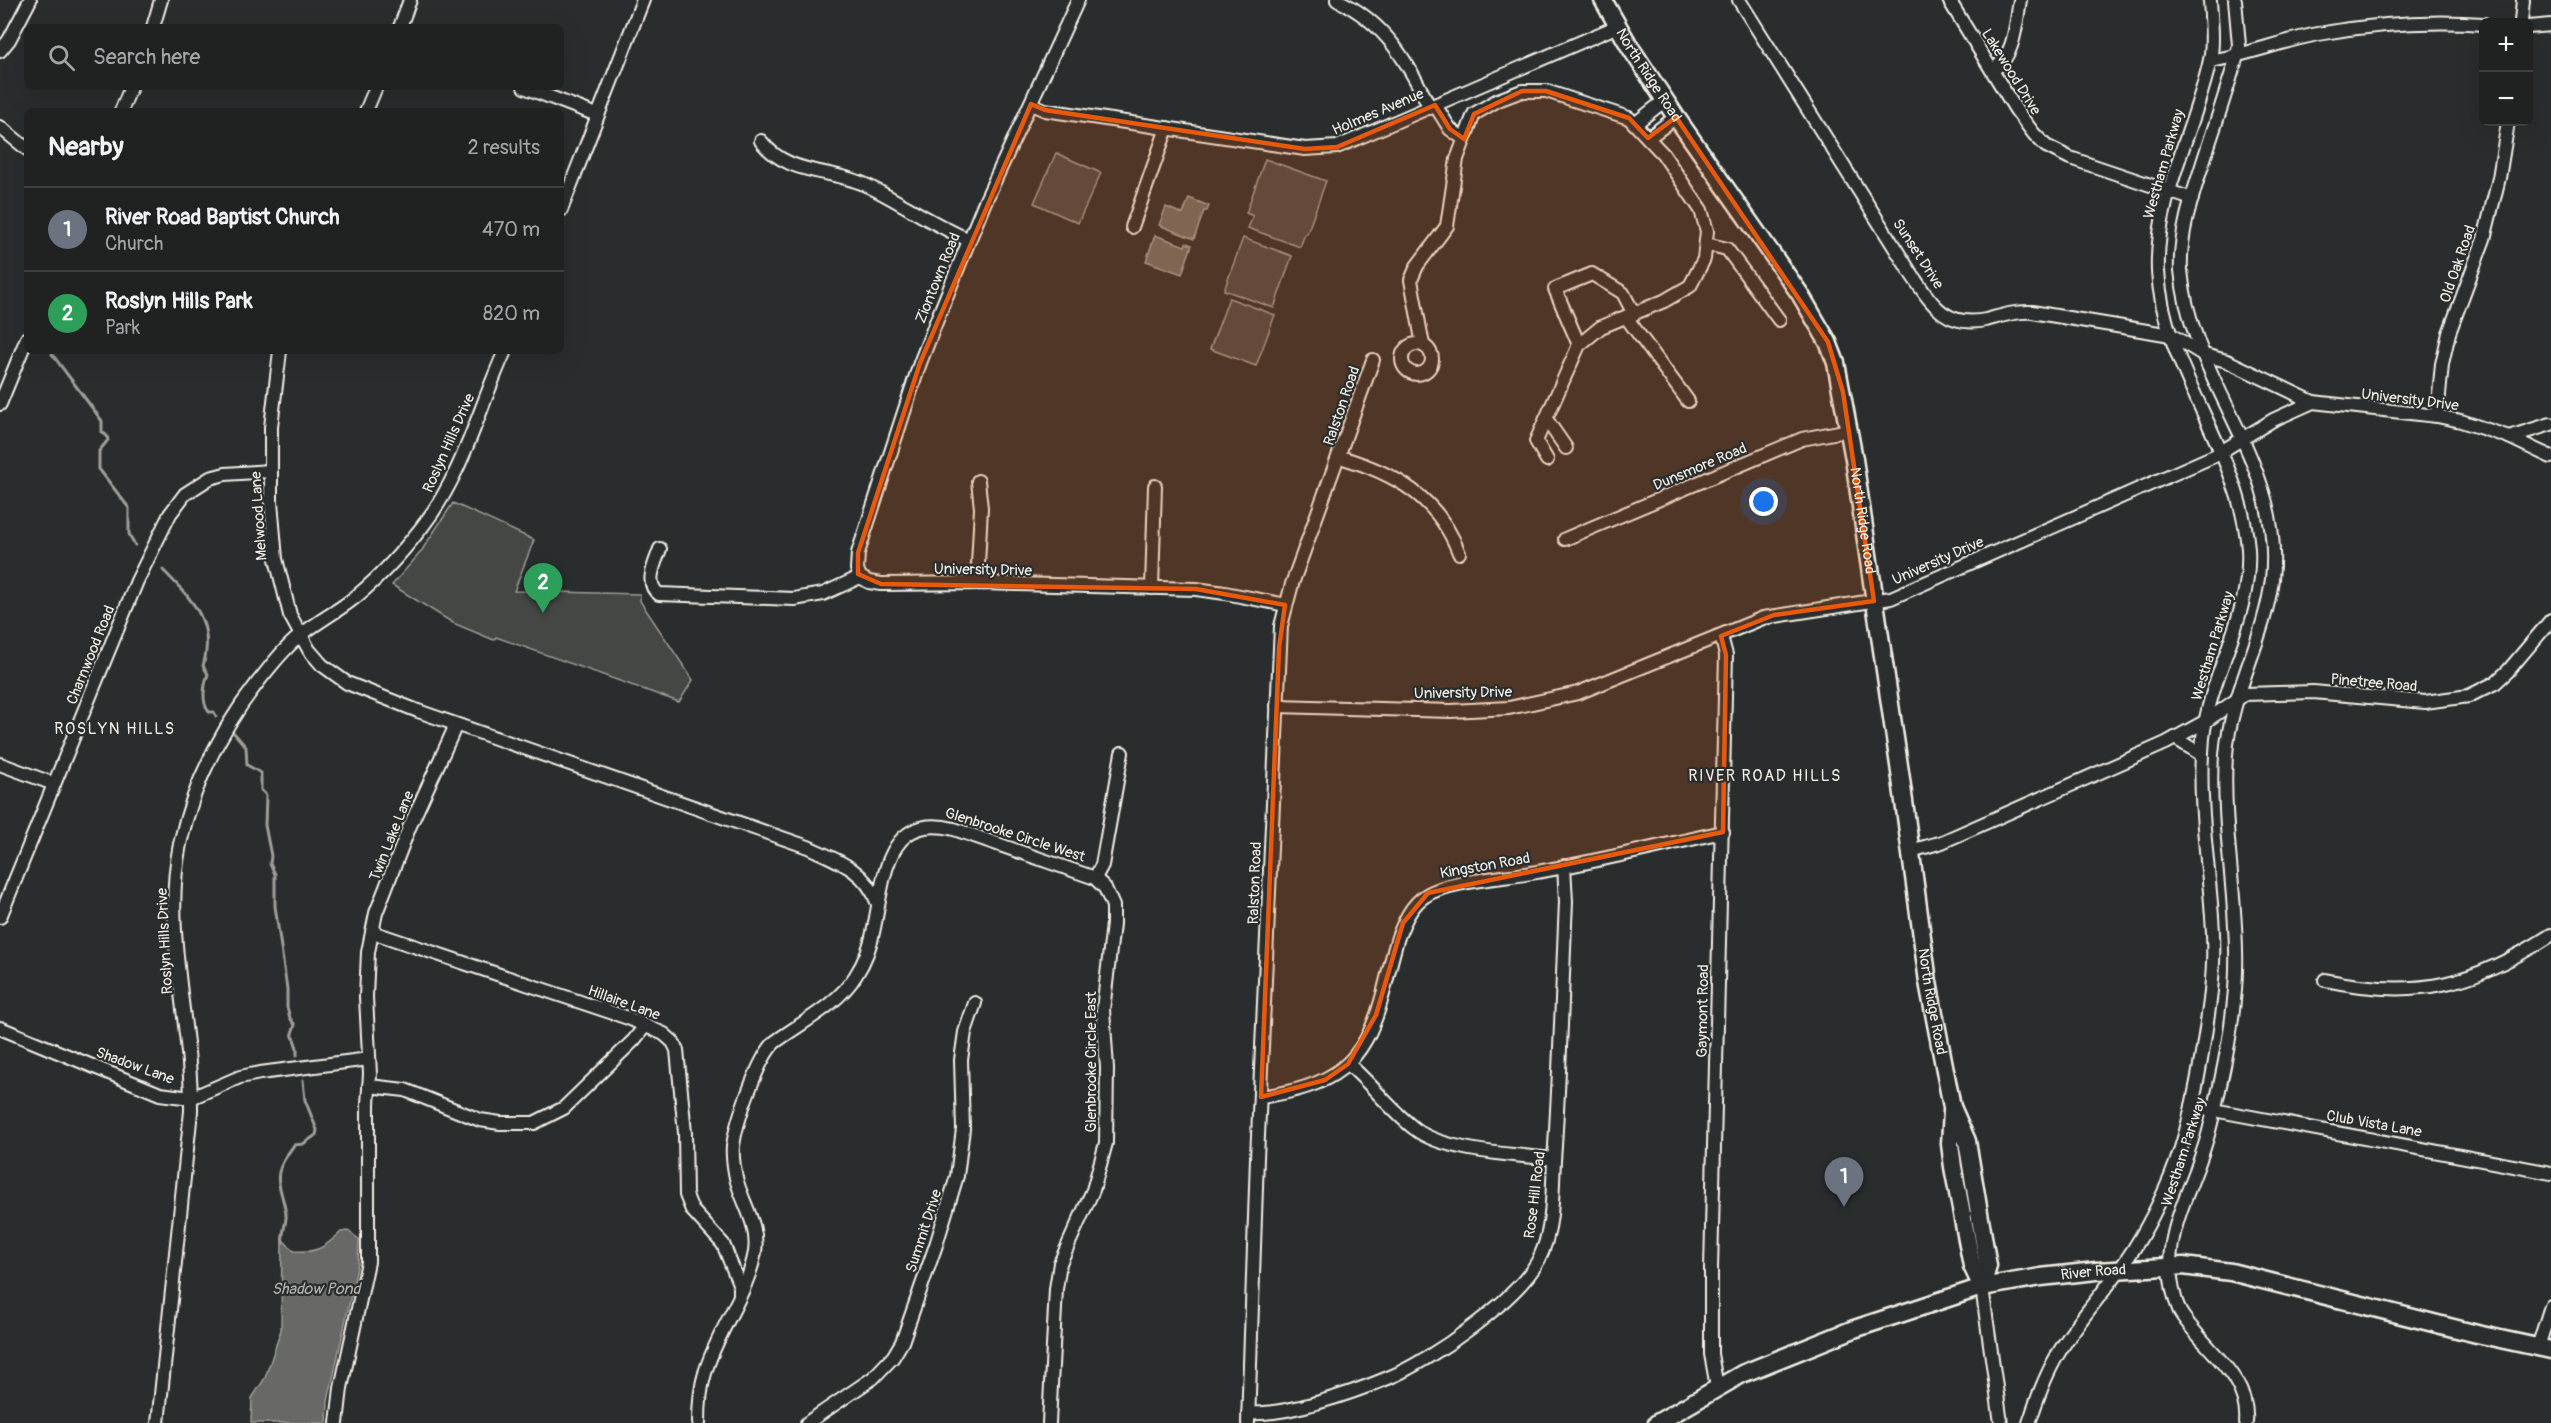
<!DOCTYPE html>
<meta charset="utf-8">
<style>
:root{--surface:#202222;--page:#2d2f2f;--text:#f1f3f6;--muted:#a2a4a5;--line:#3d3f40;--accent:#ff9aa2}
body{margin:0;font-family:Pangolin,sans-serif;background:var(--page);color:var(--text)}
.controls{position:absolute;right:18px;top:18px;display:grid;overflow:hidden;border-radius:9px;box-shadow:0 6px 24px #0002}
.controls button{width:54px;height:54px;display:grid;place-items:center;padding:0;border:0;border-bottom:2px solid var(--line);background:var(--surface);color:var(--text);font:30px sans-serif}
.you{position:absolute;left:1764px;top:502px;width:21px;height:21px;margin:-15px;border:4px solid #fff;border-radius:50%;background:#1a73e8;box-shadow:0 0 0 9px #1a73e833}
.badge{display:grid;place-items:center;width:39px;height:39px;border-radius:50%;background:var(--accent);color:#fff;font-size:20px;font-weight:700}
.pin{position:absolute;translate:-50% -50px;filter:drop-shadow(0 2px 3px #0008)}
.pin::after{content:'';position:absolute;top:32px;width:21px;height:18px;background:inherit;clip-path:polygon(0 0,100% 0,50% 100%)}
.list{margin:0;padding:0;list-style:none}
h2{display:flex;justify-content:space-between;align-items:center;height:78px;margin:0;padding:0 24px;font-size:26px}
h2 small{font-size:20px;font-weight:400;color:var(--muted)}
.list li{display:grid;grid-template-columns:39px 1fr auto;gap:18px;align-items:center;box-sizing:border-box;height:84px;padding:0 24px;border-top:2px solid var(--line)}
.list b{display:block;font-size:22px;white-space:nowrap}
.list p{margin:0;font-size:20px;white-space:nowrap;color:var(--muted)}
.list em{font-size:20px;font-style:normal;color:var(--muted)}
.icon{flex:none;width:33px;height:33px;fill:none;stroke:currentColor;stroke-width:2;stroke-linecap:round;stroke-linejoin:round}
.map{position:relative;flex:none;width:2551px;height:1423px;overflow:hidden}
.search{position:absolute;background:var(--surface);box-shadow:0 6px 24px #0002;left:24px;top:24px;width:540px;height:66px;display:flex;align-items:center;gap:15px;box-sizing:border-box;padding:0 21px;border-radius:9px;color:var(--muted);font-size:22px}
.panel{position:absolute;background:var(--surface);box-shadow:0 6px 24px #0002;left:24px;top:108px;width:540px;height:246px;border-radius:9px}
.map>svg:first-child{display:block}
</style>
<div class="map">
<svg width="2551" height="1423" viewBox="0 0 2551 1423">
<rect width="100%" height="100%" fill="#2a2d2e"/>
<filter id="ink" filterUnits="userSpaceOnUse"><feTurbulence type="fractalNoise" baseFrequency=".0167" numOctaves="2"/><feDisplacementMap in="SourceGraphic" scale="12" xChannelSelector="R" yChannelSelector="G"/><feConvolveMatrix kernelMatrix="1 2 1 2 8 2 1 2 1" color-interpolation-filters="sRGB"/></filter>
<g filter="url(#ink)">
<!-- green -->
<g fill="#444645" stroke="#9c9c96" stroke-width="1.5">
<polygon points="1056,153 1101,173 1078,223 1034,203"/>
<polygon points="1265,159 1326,181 1307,234 1305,234 1300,247 1248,228 1253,216 1246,213"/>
<polygon points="1243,238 1292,256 1274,308 1224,290"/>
<polygon points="1229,298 1275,315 1256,366 1210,349"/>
<polygon points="453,503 534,540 514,591 640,594 640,601 693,680 679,702 496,637 494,640 453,623 392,585 420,553"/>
</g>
<!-- water -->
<g fill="#676866" stroke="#9f9f9a" stroke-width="1.5">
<polygon points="1189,198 1209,206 1207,211 1204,211 1194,239 1159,225 1166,207 1183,214"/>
<polygon points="1155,235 1185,246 1186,243 1192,245 1182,274 1146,261"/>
<path d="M348,1231L359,1239L358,1263L328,1401L327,1423H251L252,1398L265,1378L281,1330L282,1239L294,1251C317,1253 324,1248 341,1232Z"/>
</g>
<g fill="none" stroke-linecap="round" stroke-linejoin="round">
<!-- stream -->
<g stroke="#9f9f9a" stroke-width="3">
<polyline points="52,354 102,421 102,432 107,436 108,440 99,451 99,469 129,508 129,534 135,545"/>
<path d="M163,570C192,600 216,622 203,666L208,674C204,685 201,702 209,712H214L216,716"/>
<polyline points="234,733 246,747 247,765 261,773 261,790 266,795 265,825 271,856 270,864 275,874 275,906 287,989 287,1007 290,1018 295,1025 292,1033 297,1048 297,1055"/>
<path d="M283,1242C281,1233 287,1224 286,1214C280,1179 269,1179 294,1145L303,1144L316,1135L317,1130L305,1100L303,1080"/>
</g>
<defs>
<g id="minor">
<path d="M1337,0C1385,22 1408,62 1430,108"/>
<path d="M1739,0L1912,275C1932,304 1945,328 1986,320C2001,316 2016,311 2032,312L2171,335L2204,355L2227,361L2313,402"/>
<polyline points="1949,0 2016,110 2034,134 2046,146 2070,158 2192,199"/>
<path d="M2235,0L2239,45L2237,56C2227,89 2216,123 2205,156C2194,191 2179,232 2181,270C2190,382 2285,462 2272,579C2265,639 2230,694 2226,755C2222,820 2235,886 2236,951C2238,1005 2223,1078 2209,1131C2193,1195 2151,1244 2180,1312C2203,1349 2250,1375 2246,1423"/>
<polyline points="2521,22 2523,0"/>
<polyline points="153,27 161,0"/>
<polyline points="400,27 410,0"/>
<polyline points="2528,27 2551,25"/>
<polyline points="0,51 9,40 30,0"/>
<path d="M2210,61C2247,55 2281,41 2318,34C2373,24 2427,20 2484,24"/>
<path d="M1992,70C2015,58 2016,23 2020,0"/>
<polyline points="524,87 597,115"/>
<polyline points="1031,104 1045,110 1305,149 1337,147 1618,26"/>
<polyline points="1435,105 1450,129 1464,139"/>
<polyline points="121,111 131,87"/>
<polyline points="366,111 376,87"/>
<polyline points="1635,124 1665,100"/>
<polyline points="0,127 27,149"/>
<polyline points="1648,138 1676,117"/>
<path d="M761,141C788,177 834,168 870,187C904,204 934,225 969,240"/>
<polyline points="561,210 643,0"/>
<polyline points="1132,227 1167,128"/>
<polyline points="1706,244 1727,249 1779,320"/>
<polyline points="1626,317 1688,401"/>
<circle cx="1417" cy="359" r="15"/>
<polyline points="1423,345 1411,280 1417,266 1447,226 1457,159 1474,114 1498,100 1522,91 1546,91 1629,118 1663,154 1701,210 1707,231 1704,259 1690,286 1664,301 1601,327 1579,345 1536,441 1547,460"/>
<polyline points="1579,345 1555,289 1592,274 1623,293 1634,314"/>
<path d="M280,351L271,427V502L276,559L290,615L309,650L322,665L347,683L418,711L808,847C836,860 866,870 877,902"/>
<polyline points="0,404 27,338"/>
<polyline points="2437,416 2442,364 2449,333 2484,239 2499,178 2508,122"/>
<polyline points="1546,419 1566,448"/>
<polyline points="2509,437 2551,424"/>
<path d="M1340,457C1394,473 1438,497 1459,553"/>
<polyline points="1565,539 1802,439 1849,430"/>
<path d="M660,549C655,563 644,584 659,594L794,599L823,594L860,577"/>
<polyline points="860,577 857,569 858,553 920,363 938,317 984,204 1078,0"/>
<polyline points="860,577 869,582 881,584 982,583 1196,589 1225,593 1286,605"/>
<polyline points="977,583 981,508 978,481"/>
<polyline points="1152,588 1155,486"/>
<polyline points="1277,706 1451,711 1509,708 1578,693 1763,618 1891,598 2214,456 2273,420 2313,402 2437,416 2461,421 2509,437 2551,457"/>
<polyline points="2175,738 2202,755"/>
<polyline points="0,764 54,784"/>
<polyline points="1911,851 1942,842 2166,743 2206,721 2245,694 2313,692 2425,702 2469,696 2495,683 2508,671 2551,620"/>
<polyline points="1095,878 1102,865 1122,753"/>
<polyline points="0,917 137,581 170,514 185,494 210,478 225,474 271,471"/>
<polyline points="372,932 628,1018 664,1034 673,1042 677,1050 685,1133 686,1195 692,1210 723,1244 740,1286 740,1294"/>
<path d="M2325,980C2417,1000 2474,985 2551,935"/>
<polyline points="0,1028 160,1094 191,1098 240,1077 260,1073 369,1059"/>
<path d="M1348,1064C1372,1084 1390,1110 1415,1129C1444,1152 1518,1155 1554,1159"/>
<polyline points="369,1086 405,1090 480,1120 500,1123 534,1123 564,1108 634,1040 645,1026"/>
<path d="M1261,1097C1332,1086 1364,1067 1383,994C1388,975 1392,956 1398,937C1404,922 1411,905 1425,896C1446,881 1504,878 1531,873C1595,862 1659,846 1723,832"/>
<polyline points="2192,1106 2551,1173"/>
<polyline points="1982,1287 2001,1423"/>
<polyline points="2538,1347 2551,1306"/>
<polyline points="1717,1387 1711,1354 1711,1269 1726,655 1721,636"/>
<path d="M1248,1413C1286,1416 1352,1393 1388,1378C1430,1361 1519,1299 1539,1259C1554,1229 1552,1193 1554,1161C1560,1075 1562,989 1566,902L1564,866"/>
<path d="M158,1423L191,1111C192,1023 162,932 180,844C193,784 220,731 258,682C271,666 284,648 301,635C316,623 334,613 349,602C377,581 401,554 422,527C463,475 478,410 505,351"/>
<polyline points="337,1423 341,1388 368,1262 368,1104 370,1074 366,997 368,952 376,913 409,828 456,725"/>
<path d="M699,1423C699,1407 700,1389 705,1373C717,1331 747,1296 755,1252C759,1224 742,1203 736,1178C734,1168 732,1156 733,1146C736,1122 758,1058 775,1042C802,1022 838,1005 856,975C865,961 871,945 874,928C884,880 885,812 954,829L1095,878L1105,888L1113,906V924L1103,1010L1107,1068L1106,1143L1093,1190L1060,1263L1056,1289L1049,1423"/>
<polyline points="807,1423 873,1378 893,1357 902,1342 936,1245 957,1176 963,1129 961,1060 965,1032 975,1003"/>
<polyline points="1248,1423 1257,1158 1281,626 1292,584 1373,360"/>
<path d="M2029,1423C2037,1399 2045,1376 2058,1354C2076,1323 2100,1297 2120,1269C2140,1242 2158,1207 2171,1176C2186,1139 2194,1100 2201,1060C2208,1017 2215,977 2213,933C2210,868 2197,803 2203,738C2210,672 2252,616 2248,549C2240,449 2163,371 2158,271C2155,198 2195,130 2210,60C2214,41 2211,20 2210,0"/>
</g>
<g id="secondary">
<path id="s1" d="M1603,0L1630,47L1676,117L1800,294L1828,342L1836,363L1854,459L1901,779L1928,982L1952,1107L1967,1141L1988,1266L1982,1287"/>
<polyline points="1952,1111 1950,1144 1953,1167 1972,1266 1982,1287"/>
<path id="s2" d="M1657,1423L1742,1374L1854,1329L1982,1287L2041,1277L2096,1271L2183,1266L2231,1272L2477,1334L2551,1350"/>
</g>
</defs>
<!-- minor casing -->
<use href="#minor" stroke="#f4f1e8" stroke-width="16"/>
<!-- secondary casing -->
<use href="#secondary" stroke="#f4f1e8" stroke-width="21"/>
<!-- minor -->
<use href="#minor" stroke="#2a2d2e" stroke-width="12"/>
<!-- secondary -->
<use href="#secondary" stroke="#2a2d2e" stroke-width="16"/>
</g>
</g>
<!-- marked area -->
<path fill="#e8590c" fill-opacity="0.2" stroke="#e8590c" stroke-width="4.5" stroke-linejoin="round" d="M1522,91H1546L1629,118L1648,138L1676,117L1828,342L1843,392L1874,601L1774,615L1721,636L1726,655L1723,832L1428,893L1403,923L1376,1015L1348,1064L1325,1080L1261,1097L1279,648L1285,605L1196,589L881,584L858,574V553L920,363L1031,104L1045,110L1305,149L1337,147L1435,105L1450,129L1464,139L1474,114Z"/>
<g text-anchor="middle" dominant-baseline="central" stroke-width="4.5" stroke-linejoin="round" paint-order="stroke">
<!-- street labels -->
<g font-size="15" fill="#f4f1e8" stroke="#2a2d2e">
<text transform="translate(2011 72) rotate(58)">Lakewood Drive</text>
<text stroke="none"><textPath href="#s1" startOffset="88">North Ridge Road</textPath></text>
<text transform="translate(1378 112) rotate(-23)">Holmes Avenue</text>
<text transform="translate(2164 164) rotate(-74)">Westham Parkway</text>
<text transform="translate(1918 254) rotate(57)">Sunset Drive</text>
<text transform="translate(2458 264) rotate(-71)">Old Oak Road</text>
<text transform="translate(938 278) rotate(-68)">Ziontown Road</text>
<text transform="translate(2410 400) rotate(7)">University Drive</text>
<text transform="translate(1342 406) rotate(-71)">Ralston Road</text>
<text transform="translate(449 443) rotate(-66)">Roslyn Hills Drive</text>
<text transform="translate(1700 467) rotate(-23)">Dunsmore Road</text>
<text transform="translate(259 516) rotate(-94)">Melwood Lane</text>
<text stroke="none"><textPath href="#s1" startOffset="592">North Ridge Road</textPath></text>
<text transform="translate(1938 561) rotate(-24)">University Drive</text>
<text transform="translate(983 570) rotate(1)">University Drive</text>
<text transform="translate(2213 646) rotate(-73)">Westham Parkway</text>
<text transform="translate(91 655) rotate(-68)">Charnwood Road</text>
<text transform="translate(2374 683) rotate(5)">Pinetree Road</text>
<text transform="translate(1463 693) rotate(-1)">University Drive</text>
<text transform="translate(1015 835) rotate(18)">Glenbrooke Circle West</text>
<text transform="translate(392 836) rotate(-68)">Twin Lake Lane</text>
<text transform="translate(1485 866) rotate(-10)">Kingston Road</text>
<text transform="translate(1255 883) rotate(-88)">Ralston Road</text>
<text transform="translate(165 941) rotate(-93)">Roslyn Hills Drive</text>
<text stroke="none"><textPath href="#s1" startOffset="1078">North Ridge Road</textPath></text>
<text transform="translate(624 1003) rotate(20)">Hillaire Lane</text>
<text transform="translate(1703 1011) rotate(-89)">Gaymont Road</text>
<text transform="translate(1091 1062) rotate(-90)">Glenbrooke Circle East</text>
<text transform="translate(135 1066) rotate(20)">Shadow Lane</text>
<text transform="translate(2374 1124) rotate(10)">Club Vista Lane</text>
<text transform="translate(2184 1152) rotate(-72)">Westham Parkway</text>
<text transform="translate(1535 1195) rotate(-83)">Rose Hill Road</text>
<text transform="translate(924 1231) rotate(-72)">Summit Drive</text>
<text stroke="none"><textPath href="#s2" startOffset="466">River Road</textPath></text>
</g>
<!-- neighbourhood labels -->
<g font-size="16" letter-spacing="1.5" fill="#f4f1e8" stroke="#2a2d2e">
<text x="115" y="729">ROSLYN HILLS</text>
<text x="1765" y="776">RIVER ROAD HILLS</text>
</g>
<!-- water labels -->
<g font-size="16" font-style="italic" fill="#b5b3ae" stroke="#2a2d2e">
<text x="316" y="1289">Shadow Pond</text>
</g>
</g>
</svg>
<div class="controls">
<button>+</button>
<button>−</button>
</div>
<div class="you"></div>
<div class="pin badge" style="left:1844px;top:1207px;background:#6b7280">1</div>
<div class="pin badge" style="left:543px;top:613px;background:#2e9e5b">2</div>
<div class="search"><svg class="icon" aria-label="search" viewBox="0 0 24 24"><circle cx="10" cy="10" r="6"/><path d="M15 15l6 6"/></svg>Search here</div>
<section class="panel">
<h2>Nearby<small>2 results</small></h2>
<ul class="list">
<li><span class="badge" style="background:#6b7280">1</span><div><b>River Road Baptist Church</b><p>Church</p></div><em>470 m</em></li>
<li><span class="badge" style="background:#2e9e5b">2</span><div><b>Roslyn Hills Park</b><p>Park</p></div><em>820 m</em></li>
</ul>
</section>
</div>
